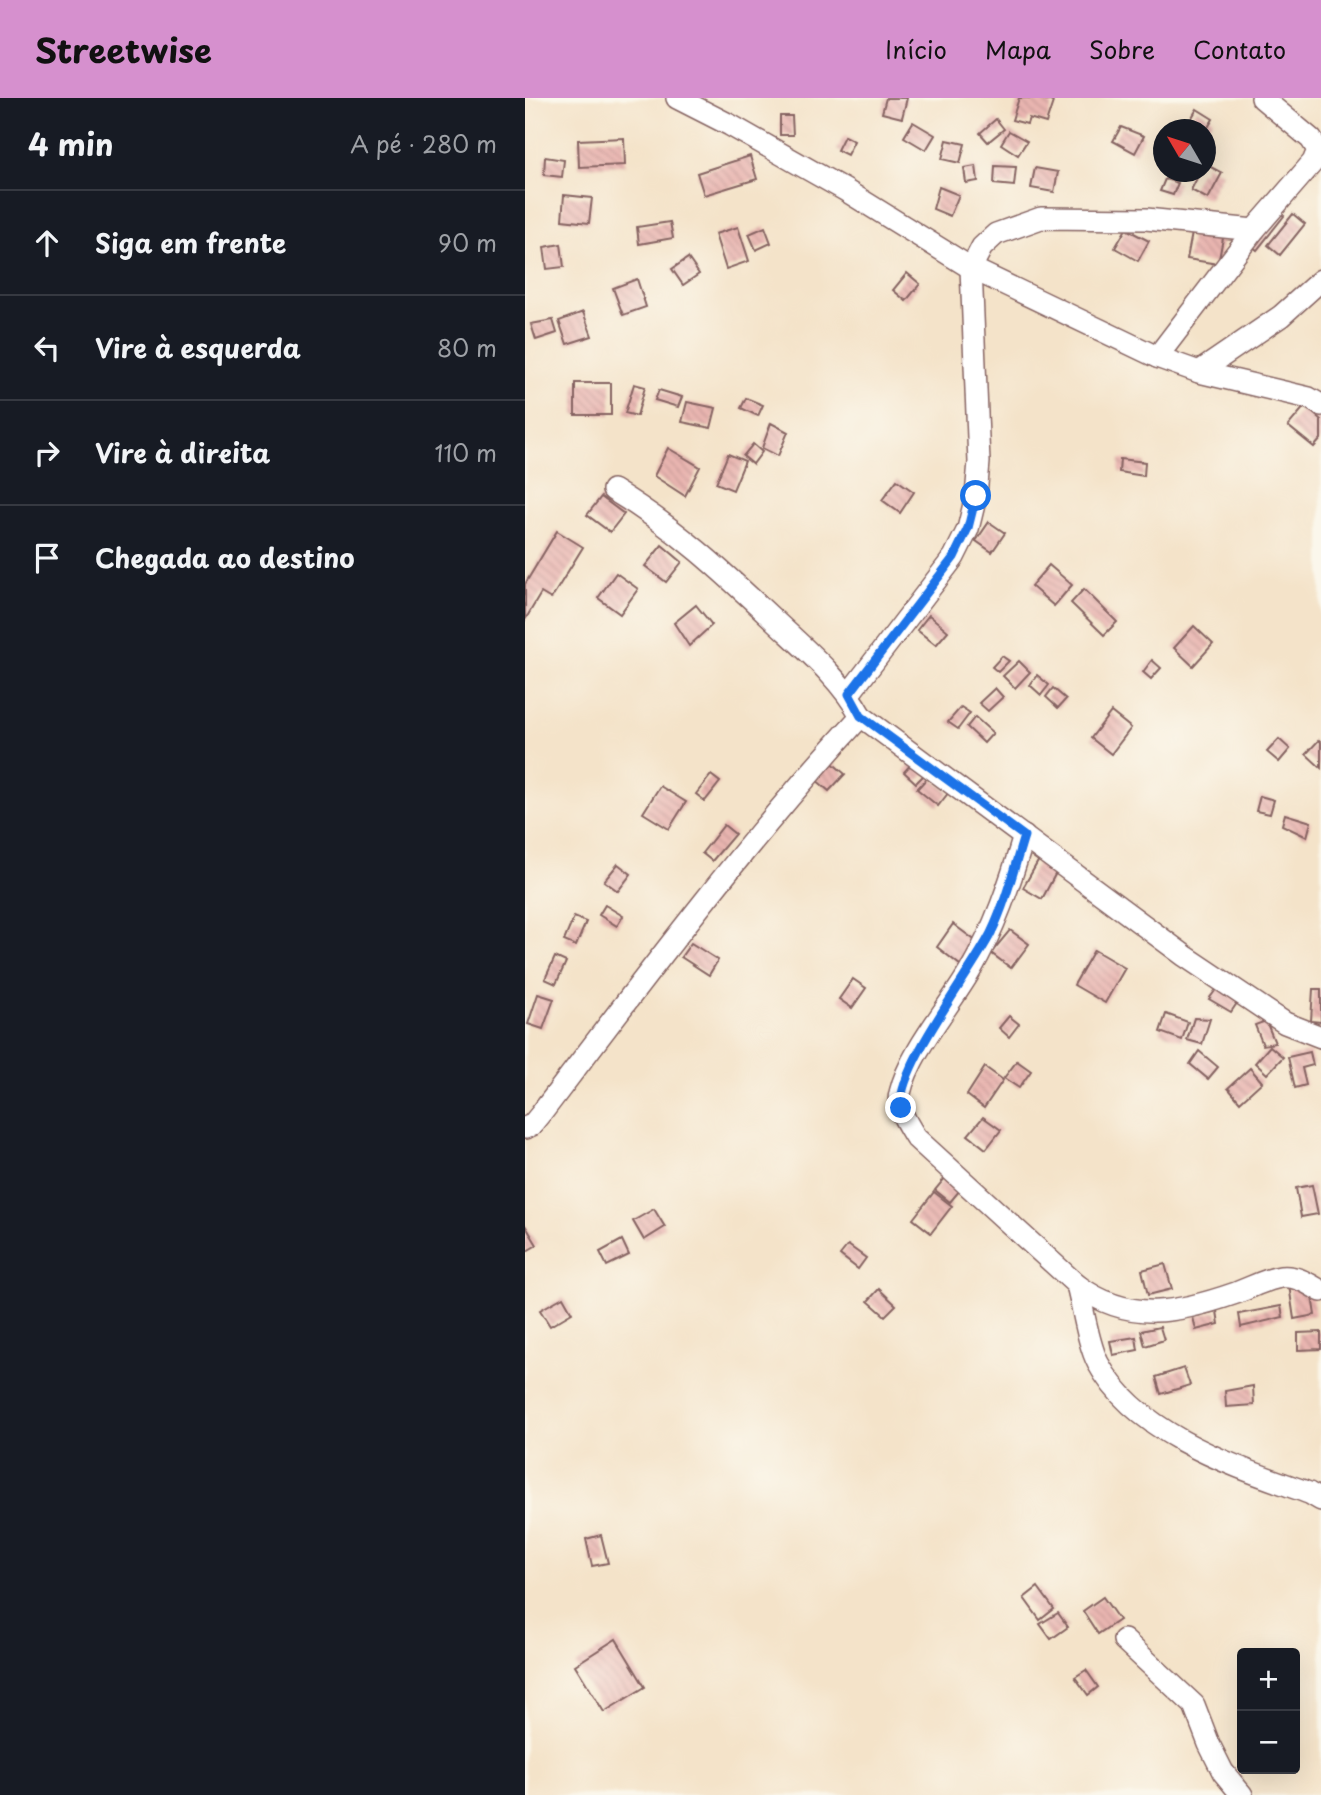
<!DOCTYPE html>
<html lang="pt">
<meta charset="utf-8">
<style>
:root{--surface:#171b24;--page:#242831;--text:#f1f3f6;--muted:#9ea1a6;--line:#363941;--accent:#d690ce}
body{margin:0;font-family:"Playpen Sans",sans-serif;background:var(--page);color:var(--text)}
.controls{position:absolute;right:21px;bottom:21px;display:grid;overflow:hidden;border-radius:7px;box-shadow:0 7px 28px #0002}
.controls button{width:63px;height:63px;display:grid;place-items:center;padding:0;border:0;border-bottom:2px solid var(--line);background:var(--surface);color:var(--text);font:35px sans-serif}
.compass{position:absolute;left:628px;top:21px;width:63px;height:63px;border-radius:50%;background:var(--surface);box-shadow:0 7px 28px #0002;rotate:309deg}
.stop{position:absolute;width:21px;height:21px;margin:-16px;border:5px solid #1a73e8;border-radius:50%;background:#fff}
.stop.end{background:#1a73e8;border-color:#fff;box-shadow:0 2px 7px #0008}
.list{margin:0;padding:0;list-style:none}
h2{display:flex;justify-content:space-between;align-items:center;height:91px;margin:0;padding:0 28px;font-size:30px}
h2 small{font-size:23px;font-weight:400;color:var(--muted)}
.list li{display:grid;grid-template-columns:46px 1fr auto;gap:21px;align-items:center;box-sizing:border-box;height:105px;padding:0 28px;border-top:2px solid var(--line)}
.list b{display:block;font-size:26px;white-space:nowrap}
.list em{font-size:23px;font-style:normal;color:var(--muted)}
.icon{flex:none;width:38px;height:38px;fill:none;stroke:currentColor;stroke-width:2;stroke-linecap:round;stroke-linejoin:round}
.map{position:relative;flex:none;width:796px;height:1697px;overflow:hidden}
header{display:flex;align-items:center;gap:42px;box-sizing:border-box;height:98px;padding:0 35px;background:var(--accent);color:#111}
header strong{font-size:33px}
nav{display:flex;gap:38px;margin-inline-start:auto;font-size:24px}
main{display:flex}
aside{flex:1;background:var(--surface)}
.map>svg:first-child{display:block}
</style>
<header>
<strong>Streetwise</strong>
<nav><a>Início</a><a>Mapa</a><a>Sobre</a><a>Contato</a></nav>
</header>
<main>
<aside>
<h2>4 min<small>A pé · 280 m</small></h2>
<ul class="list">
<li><svg class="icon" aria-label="ahead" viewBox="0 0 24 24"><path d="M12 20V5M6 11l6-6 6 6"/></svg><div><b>Siga em frente</b></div><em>90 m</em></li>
<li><svg class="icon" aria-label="left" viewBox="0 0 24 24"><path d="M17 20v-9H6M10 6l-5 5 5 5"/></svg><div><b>Vire à esquerda</b></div><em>80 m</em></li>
<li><svg class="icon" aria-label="right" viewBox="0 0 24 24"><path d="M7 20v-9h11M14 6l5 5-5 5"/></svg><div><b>Vire à direita</b></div><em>110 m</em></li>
<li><svg class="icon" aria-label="arrive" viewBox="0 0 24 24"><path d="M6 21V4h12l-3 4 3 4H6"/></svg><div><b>Chegada ao destino</b></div></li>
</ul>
</aside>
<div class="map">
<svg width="796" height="1697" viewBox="0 0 796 1697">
<defs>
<pattern id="building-back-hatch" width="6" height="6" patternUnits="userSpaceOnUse" patternTransform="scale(1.75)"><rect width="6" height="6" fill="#e9b5b0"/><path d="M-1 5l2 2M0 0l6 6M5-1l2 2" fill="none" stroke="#c99b98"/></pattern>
</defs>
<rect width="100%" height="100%" fill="#fbf7ec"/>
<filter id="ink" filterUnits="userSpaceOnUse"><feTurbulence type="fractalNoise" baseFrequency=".0143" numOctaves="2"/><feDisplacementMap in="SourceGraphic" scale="14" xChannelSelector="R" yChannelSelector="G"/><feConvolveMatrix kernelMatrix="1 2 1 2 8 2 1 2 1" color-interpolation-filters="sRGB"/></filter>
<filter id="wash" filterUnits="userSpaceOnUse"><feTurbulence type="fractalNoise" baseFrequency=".00686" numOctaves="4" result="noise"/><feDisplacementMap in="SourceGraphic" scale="28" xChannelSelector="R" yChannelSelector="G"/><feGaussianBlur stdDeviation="1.57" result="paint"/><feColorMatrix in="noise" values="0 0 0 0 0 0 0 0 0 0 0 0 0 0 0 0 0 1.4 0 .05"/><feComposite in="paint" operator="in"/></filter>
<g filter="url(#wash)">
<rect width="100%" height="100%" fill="#f4e3c9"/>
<g id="blocks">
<!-- building -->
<g fill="url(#building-back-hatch)">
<polygon points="361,0 382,0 377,20 357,15"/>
<polygon points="494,0 516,0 528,4 521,25 504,20 502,26 487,22"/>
<polygon points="672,11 688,21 682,31 666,21"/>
<polygon points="255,18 267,18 268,37 255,37"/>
<polygon points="471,21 479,31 463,44 455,35"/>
<polygon points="388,24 410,37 401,52 379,39"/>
<polygon points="596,29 619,38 610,55 588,43"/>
<polygon points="484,33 502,43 493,57 476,46"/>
<polygon points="319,38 329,43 322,57 312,52"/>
<polygon points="99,40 100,67 54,69 53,42"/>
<polygon points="422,42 440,46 435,65 417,61"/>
<polygon points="225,58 232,81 179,97 172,75"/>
<polygon points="20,59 39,62 37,79 19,77"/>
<polygon points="680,66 697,75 683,101 666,92 675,74 680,74"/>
<polygon points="451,68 453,83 441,85 439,70"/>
<polygon points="470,68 491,69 489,88 469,86"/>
<polygon points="510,70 533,74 529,94 506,90"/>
<polygon points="640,81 653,85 648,97 635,93"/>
<polygon points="414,89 434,97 425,118 408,111"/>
<polygon points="39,97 67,100 64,125 37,122"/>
<polygon points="751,112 759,118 732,152 723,145"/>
<polygon points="768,116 780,126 755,157 743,147"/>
<polygon points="145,124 148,140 114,146 112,129"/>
<polygon points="213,129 224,163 201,171 190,136"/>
<polygon points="240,129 246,145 231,152 224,136"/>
<polygon points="668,130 699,135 693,166 662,161"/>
<polygon points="601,131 624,143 613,163 590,150"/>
<polygon points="36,146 39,169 22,171 19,149"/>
<polygon points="163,160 174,176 158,187 147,171"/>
<polygon points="382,175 395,186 381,203 368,192"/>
<polygon points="112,181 121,209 98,217 88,190"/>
<polygon points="58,214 67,238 42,246 34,223"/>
<polygon points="28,222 32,235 11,242 6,226"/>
<rect x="50" y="285" width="36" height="32"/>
<polygon points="109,286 120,289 112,318 100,315"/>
<polygon points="134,292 157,299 153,309 130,302"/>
<polygon points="221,300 238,307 233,318 216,310"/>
<polygon points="162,304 191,310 186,330 157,324"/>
<polygon points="780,308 796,322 796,341 789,349 763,328"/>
<polygon points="246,325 263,334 253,358 237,350"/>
<polygon points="228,346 237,354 228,366 218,358"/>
<polygon points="143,350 175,369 160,398 129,378"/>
<polygon points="203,356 220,363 208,392 191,385"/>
<polygon points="595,361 620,364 619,378 594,374"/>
<polygon points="372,382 389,394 375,415 357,402"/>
<polygon points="76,399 99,416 85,434 62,417"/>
<polygon points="464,424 480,435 467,454 451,443"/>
<polygon points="32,433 58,449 26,501 16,495 0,522 0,486"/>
<polygon points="137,447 157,464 141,484 120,468"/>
<polygon points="524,467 547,487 529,508 506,488"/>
<polygon points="91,475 113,491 95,516 73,500"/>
<polygon points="559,491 592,524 579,537 546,505"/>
<polygon points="171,507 187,527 164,548 149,525"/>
<polygon points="404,517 423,533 411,547 392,532"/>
<polygon points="669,528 688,546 668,568 649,550"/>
<polygon points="477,558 484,563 473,574 467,569"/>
<polygon points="627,562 636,570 626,581 618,574"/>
<polygon points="494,563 505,574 490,590 478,578"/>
<polygon points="512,577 524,587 516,597 505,587"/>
<polygon points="470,590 478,599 463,613 454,605"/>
<polygon points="528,590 541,601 533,610 521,599"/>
<polygon points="436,609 445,615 433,631 423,624"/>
<polygon points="586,614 606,630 586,656 566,640"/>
<polygon points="450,619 468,635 459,645 442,629"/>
<polygon points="754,641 765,651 754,664 742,654"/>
<polygon points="794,642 796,644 796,670 781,656"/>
<polygon points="305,663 320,676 304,693 290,681"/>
<polygon points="388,664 400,676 391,685 379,674"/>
<polygon points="186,677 195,684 180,703 171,696"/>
<polygon points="404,678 424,694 413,708 392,691"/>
<polygon points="135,688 161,704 144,731 118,715"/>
<polygon points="735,698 749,702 745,716 731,713"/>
<polygon points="760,716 786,724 782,739 757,727"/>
<polygon points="199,727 210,736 187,763 177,755"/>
<polygon points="515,760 533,771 517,801 498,790"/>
<polygon points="93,766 106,776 93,793 79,783"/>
<polygon points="80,807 98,818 92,828 74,817"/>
<polygon points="49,819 61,824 51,848 39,843"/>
<polygon points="428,826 452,844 435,867 412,849"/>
<polygon points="485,832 504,846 486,870 466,855"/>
<polygon points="166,845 193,862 184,877 156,859"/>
<polygon points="569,852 600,870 580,905 549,887"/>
<polygon points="30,859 41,864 31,886 20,881"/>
<polygon points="328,881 341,890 327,910 314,901"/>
<polygon points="693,889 714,902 706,914 684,901"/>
<polygon points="788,891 796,891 796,924 786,923"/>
<polygon points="13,896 29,901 18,931 3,926"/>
<polygon points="641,916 663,924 657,942 635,934"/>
<polygon points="484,918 494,926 484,939 474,930"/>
<polygon points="669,920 685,921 677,946 662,942"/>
<polygon points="741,923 750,945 738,947 730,927"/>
<polygon points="745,948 758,959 742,976 730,965"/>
<polygon points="674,953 693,969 683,981 665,966"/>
<polygon points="785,954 788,967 777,970 781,987 770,990 763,959"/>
<polygon points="492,963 506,973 494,990 479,980"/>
<polygon points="460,969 478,982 459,1010 442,997"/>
<polygon points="725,970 737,984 715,1004 703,990"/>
<polygon points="458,1019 476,1032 461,1051 443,1037"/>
<polygon points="425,1074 440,1086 425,1104 410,1092"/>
<polygon points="787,1087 793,1116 776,1119 771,1090"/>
<polygon points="409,1094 427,1108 406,1135 388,1121"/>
<polygon points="129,1111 140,1129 119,1142 108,1123"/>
<polygon points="0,1127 12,1147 0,1154"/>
<polygon points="97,1142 104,1157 82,1168 75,1154"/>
<polygon points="323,1147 341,1160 333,1171 315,1157"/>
<polygon points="640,1166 647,1191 623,1197 617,1172"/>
<polygon points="764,1187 786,1192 790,1217 769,1221"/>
<polygon points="354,1191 371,1207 360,1218 343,1203"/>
<polygon points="38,1199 47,1215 25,1228 15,1212"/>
<polygon points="756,1208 758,1219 716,1229 714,1216"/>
<polygon points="692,1213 694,1226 671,1232 668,1219"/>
<polygon points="635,1229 639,1242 620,1248 616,1233"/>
<polygon points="796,1234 796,1251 773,1252 773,1235"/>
<polygon points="611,1239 613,1252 588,1257 585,1243"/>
<polygon points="659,1270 665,1287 636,1296 631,1279"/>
<polygon points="728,1288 729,1307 701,1309 700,1293"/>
<polygon points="76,1437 83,1465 67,1468 61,1441"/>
<polygon points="513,1489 529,1511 515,1522 499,1500"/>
<polygon points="578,1499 594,1522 573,1536 558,1513"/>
<polygon points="533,1515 543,1529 526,1541 515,1526"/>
<polygon points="91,1541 120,1589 79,1614 50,1567"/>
<polygon points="561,1572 573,1589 563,1597 550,1579"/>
</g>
</g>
</g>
<g filter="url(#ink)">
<use href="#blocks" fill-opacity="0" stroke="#866462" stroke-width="2"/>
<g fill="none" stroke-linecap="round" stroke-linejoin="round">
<defs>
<g id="street">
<polyline points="152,0 205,27 320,92 446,170 632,259 674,274 784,300 796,307"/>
<polyline points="632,259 729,132 788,64 793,52 786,41 737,0"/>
<polyline points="674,274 756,218 796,182"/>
<path d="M88,392C151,430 197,473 250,523C281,552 316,581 336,618L660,858L760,925L796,939"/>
<polyline points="324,596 429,459 443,431 451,398 454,364 446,170 457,149 471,136 516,120 621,121 729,132"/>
<path d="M499,738C485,785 470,830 445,873C423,911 385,953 375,995C371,1010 383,1027 391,1040L552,1187C604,1226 654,1215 711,1195C725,1190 741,1181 756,1179C771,1177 784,1186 796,1193"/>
<path d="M0,1030L7,1027L16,1016C119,880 221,744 336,618"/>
<path d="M552,1187C558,1209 563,1246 573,1265C612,1338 712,1369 784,1395L796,1402"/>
<polyline points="599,1542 669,1607 684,1646 698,1674 717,1697"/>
</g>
</defs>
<!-- street casing -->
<use href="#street" stroke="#866462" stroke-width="24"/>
<!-- street -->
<use href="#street" stroke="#fff" stroke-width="21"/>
</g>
</g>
<g fill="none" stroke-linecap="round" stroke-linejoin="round" filter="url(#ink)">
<!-- route -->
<path stroke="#1a73e8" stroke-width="9" d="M376,1010C371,971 446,875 466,835C481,804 489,770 499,738L336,618L324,596L429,459L443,430L451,398"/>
</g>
</svg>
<div class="controls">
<button>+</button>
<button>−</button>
</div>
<svg class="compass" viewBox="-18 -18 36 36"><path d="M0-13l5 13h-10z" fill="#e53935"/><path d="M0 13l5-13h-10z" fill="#9ea1a6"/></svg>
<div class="stop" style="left:451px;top:398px"></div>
<div class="stop end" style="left:376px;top:1010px"></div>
</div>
</main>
